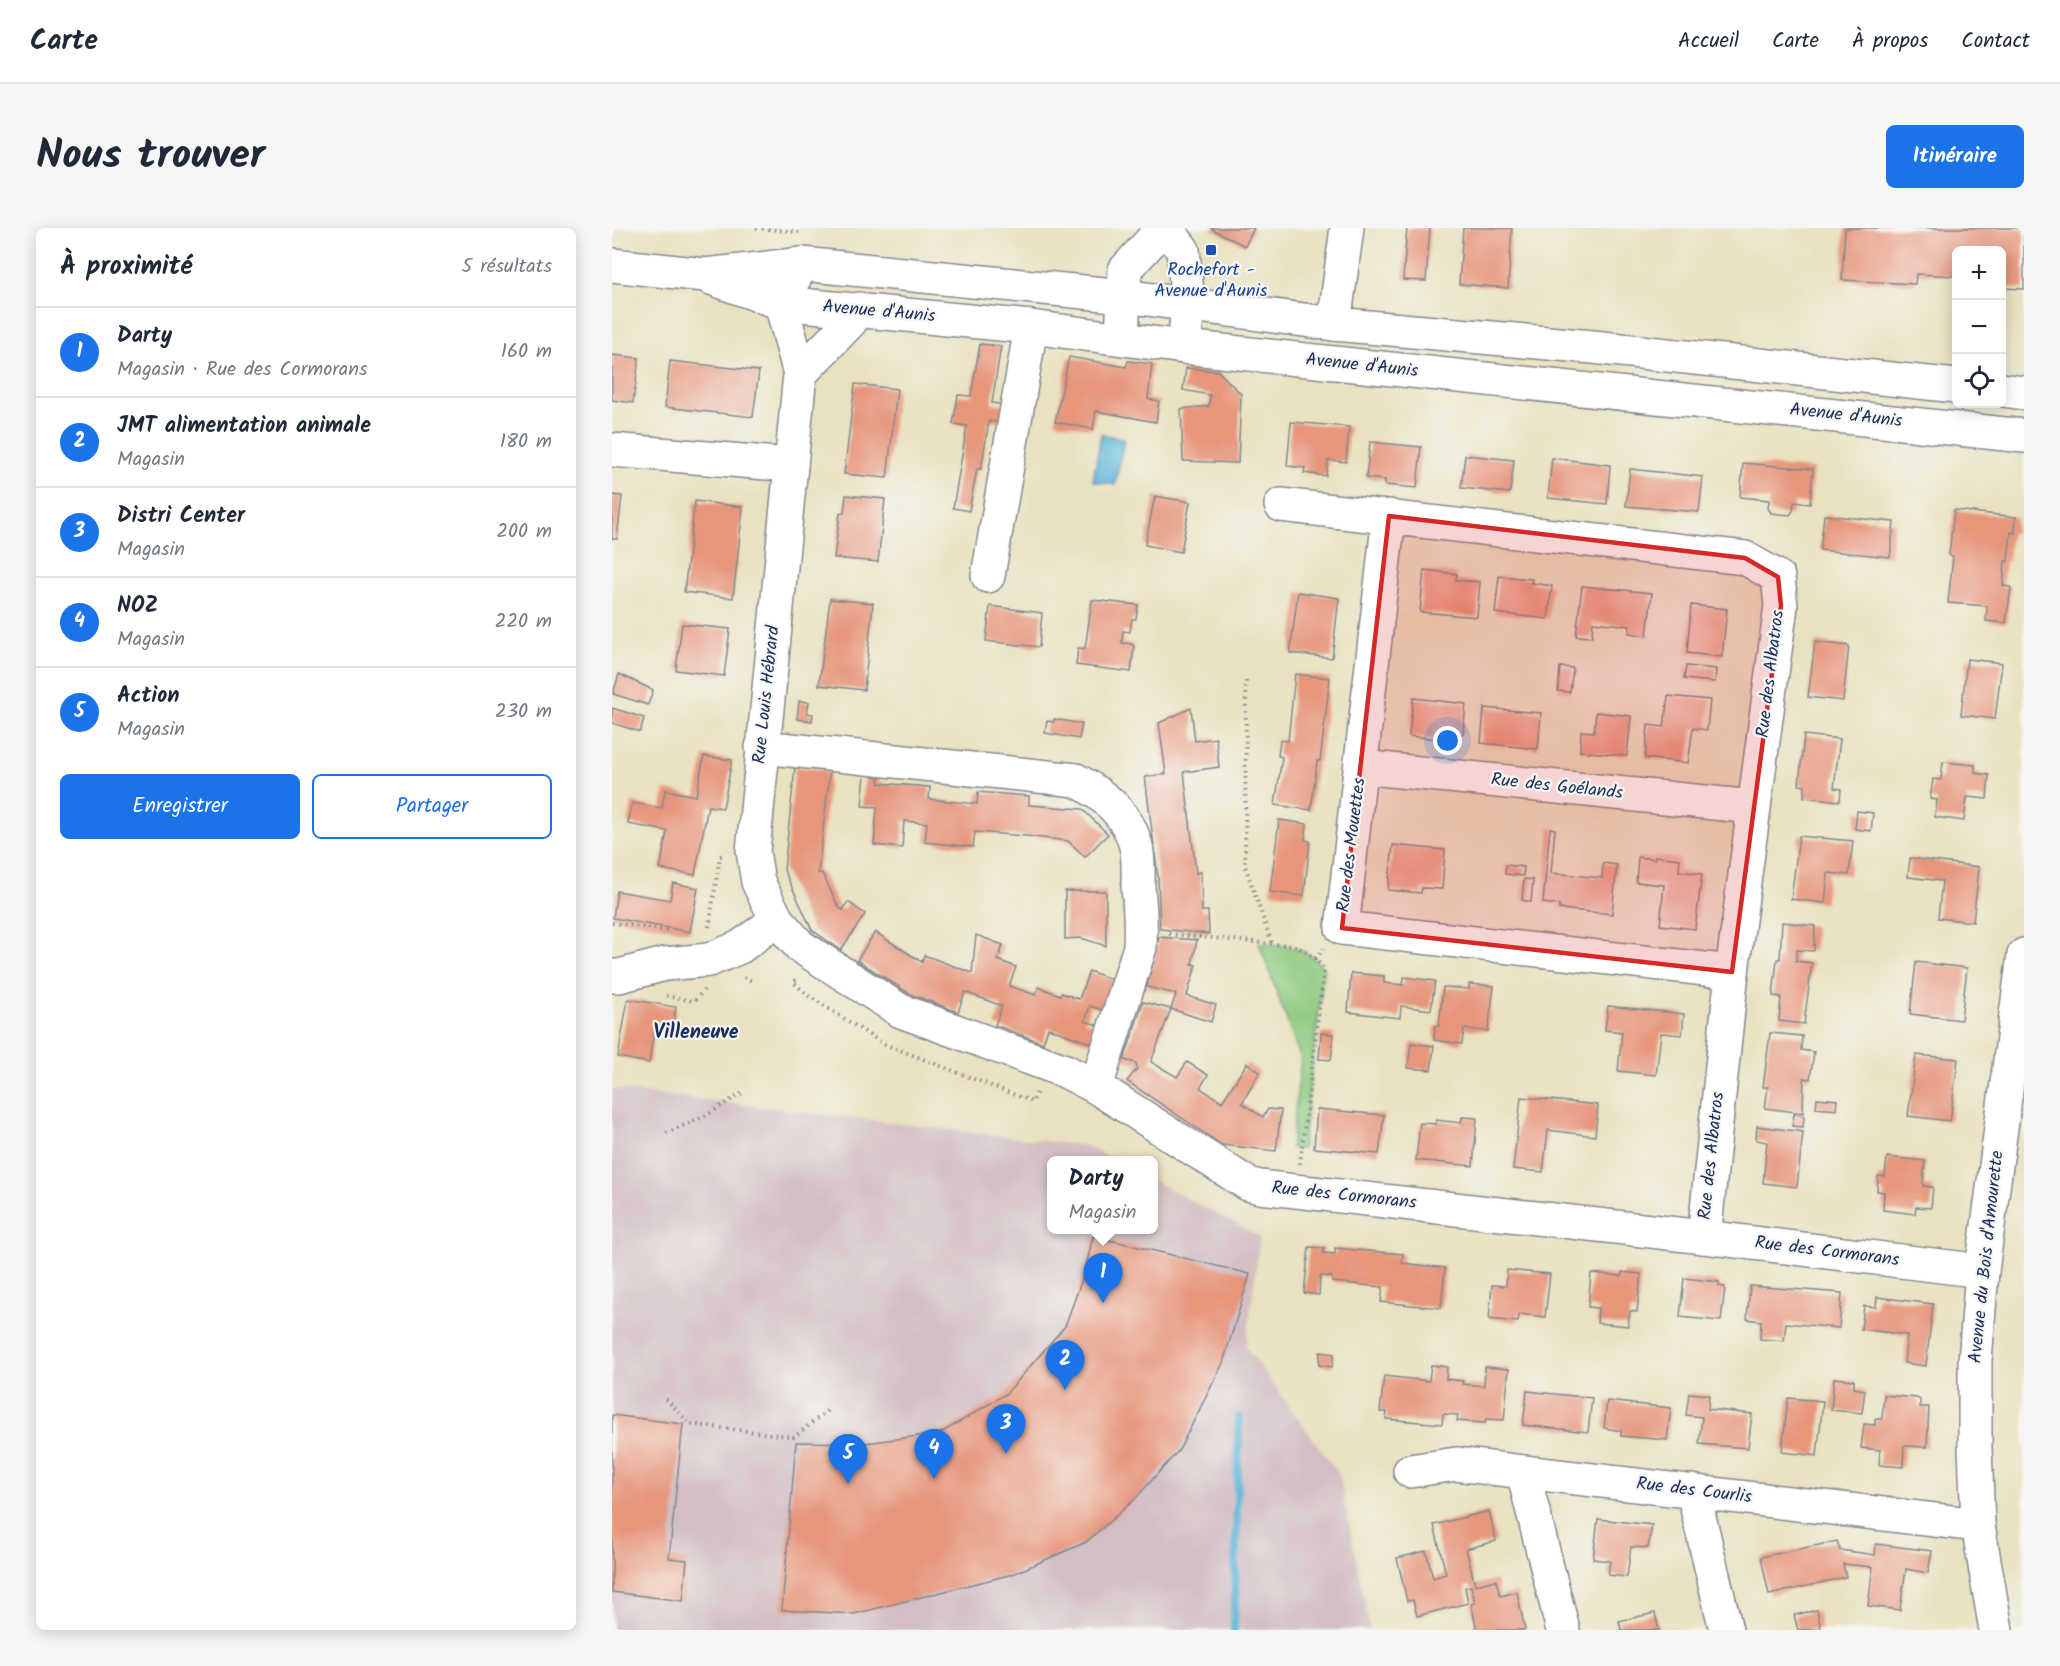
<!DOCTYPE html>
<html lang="fr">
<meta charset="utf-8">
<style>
:root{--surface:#fff;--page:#f6f6f7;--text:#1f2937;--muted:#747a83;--line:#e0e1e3;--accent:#1a73e8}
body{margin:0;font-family:Kalam,sans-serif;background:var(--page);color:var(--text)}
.controls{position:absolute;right:18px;top:18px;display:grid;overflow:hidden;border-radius:9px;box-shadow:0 3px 15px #0003}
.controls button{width:54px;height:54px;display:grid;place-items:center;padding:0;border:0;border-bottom:2px solid var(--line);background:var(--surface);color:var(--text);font:30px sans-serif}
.you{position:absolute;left:836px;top:513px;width:21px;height:21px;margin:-15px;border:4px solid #fff;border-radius:50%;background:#1a73e8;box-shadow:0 0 0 9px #1a73e833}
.badge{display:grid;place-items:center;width:39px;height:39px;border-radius:50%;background:var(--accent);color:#fff;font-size:20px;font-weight:700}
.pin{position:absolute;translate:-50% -50px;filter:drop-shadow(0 2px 3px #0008)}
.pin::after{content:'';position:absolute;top:32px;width:21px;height:18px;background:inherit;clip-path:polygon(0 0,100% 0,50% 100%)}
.popup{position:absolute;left:435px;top:928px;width:111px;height:78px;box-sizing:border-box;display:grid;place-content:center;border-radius:9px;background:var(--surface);filter:drop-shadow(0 2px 4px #0005);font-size:20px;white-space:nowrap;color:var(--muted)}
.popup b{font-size:22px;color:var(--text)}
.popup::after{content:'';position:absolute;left:50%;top:100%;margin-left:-12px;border:12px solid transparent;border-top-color:var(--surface)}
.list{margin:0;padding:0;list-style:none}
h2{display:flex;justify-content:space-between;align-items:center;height:78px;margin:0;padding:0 24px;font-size:26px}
h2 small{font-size:20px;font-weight:400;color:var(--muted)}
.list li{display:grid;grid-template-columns:39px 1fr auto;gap:18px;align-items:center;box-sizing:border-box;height:90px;padding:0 24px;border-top:2px solid var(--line)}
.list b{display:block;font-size:22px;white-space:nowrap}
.list p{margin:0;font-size:20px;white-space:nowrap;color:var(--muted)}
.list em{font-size:20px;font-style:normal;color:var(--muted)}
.actions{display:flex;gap:12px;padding:18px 24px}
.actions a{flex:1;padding:14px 0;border:2px solid var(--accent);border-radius:9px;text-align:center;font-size:21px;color:var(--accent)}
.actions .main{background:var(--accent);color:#fff}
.icon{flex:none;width:33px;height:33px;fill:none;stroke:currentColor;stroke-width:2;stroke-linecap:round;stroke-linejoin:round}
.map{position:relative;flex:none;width:1412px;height:1402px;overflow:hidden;border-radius:9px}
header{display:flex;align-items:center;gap:36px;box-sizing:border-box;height:84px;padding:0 30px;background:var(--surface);border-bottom:2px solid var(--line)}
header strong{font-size:28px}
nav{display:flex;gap:33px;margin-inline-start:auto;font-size:21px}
.intro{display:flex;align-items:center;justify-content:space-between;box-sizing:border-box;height:144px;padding:0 36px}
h1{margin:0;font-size:42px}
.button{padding:15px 27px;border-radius:9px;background:var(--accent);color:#fff;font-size:21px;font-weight:700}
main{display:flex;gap:36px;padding:0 36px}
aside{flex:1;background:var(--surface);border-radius:9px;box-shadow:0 3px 15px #0003}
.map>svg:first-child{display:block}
</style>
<header>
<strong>Carte</strong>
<nav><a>Accueil</a><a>Carte</a><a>À propos</a><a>Contact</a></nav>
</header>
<div class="intro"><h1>Nous trouver</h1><a class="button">Itinéraire</a></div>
<main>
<aside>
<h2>À proximité<small>5 résultats</small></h2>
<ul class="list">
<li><span class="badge">1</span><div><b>Darty</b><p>Magasin · Rue des Cormorans</p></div><em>160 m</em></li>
<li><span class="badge">2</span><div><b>JMT alimentation animale</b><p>Magasin</p></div><em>180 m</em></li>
<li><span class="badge">3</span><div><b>Distri Center</b><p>Magasin</p></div><em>200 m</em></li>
<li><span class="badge">4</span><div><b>NOZ</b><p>Magasin</p></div><em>220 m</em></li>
<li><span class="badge">5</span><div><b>Action</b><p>Magasin</p></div><em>230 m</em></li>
</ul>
<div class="actions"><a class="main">Enregistrer</a><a>Partager</a></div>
</aside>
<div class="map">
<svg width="1412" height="1402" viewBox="0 0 1412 1402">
<rect width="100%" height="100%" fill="#f6f6f2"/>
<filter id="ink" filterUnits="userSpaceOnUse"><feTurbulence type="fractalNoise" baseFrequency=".0167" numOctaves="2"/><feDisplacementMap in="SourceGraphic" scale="12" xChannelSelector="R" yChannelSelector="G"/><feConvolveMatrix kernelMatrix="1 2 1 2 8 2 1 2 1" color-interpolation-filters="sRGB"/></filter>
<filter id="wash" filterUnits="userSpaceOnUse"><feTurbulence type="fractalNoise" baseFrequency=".008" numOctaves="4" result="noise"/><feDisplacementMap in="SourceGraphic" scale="24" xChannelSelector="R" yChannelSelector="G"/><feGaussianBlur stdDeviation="1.35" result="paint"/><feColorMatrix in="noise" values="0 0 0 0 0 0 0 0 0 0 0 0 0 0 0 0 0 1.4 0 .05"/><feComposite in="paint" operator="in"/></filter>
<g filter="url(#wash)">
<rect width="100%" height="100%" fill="#e9e1bf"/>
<!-- industrial -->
<polygon fill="#d2bec3" points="0,861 474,918 502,932 440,932 440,1002 542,1002 542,953 648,1009 634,1119 727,1246 758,1402 0,1402"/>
<!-- green -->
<path fill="#90cc81" stroke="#567e70" stroke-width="1.5" d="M647,715C675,718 693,717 712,741L690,921L679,920L689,831Z"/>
<!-- water -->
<polygon fill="#5ab5d8" stroke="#3a729b" stroke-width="1.5" points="489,206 512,211 503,257 481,253"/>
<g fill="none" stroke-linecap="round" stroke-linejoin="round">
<!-- stream -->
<polyline stroke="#5ab5d8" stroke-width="8" points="622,1402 627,1189"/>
</g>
<g id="blocks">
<!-- building -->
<g fill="#e7967b">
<polygon points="598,0 642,0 633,18"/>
<polygon points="795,0 818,0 814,53 791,52"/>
<polygon points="851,0 900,0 896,60 847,56"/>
<polygon points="1233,0 1412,0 1412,61 1390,60 1390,22 1344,22 1344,48 1304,46 1303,56 1230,52"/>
<polygon points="368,116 389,118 380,175 394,177 391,195 377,193 369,241 365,241 357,283 341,280 355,198 341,196 346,167 359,168"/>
<polygon points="0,127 27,130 21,175 0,172"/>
<polygon points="457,129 514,139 516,133 540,136 536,171 547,173 544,194 484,183 481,201 443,194"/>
<polygon points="58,133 147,143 141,189 53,179"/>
<polygon points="574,140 606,143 629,166 626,235 571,233 569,181 597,178 598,167 571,162"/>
<polygon points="243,156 285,161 275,250 232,246"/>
<polygon points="679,194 737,199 734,234 716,232 714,248 692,245 693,240 675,238"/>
<polygon points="758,214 809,219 805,260 773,257 773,252 754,250"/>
<polygon points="853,227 902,232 898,265 849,260"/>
<polygon points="940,230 998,237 995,276 936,270"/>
<polygon points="1131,235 1201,241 1198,276 1182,274 1181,283 1178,287 1159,285 1156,280 1157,272 1128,269"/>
<polygon points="1018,241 1091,249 1087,284 1014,278"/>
<polygon points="0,267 10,268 5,311 0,311"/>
<polygon points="234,267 273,271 266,334 222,330 228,285 232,285"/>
<polygon points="543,268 578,274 569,324 533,317"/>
<polygon points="83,273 131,279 121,370 72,364"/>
<polygon points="1342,282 1404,289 1403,305 1399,304 1396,333 1393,333 1391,358 1399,359 1394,395 1374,393 1375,378 1336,375 1341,328 1337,327"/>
<polygon points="1212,287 1282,294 1278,329 1208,322"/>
<polygon points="812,342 845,346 844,352 868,354 865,389 808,384"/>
<polygon points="887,348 920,351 919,355 940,358 936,391 883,385"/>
<polygon points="970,358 1040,365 1035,408 1017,405 1018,398 981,394 980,409 964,408"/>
<polygon points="686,364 727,370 720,430 678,425"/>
<polygon points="218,371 261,375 252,462 207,457"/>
<polygon points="480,372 526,377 524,391 520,391 518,404 511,403 510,415 520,416 522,419 519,444 464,437 466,420 473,421"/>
<polygon points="1079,377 1115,381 1110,429 1075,425"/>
<polygon points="378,378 430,385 427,419 374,413"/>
<polygon points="70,396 118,401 112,448 64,442"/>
<polygon points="1203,414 1237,418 1231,473 1196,469"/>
<polygon points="1355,431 1390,435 1383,491 1349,487"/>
<polygon points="1074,438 1104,441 1103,454 1072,451"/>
<polygon points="948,439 961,440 958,464 946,463"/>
<polygon points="7,446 41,462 36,477 1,466"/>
<polygon points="683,446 718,450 708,533 705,533 699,582 663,577 670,529 666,528 668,512 676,513"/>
<polygon points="1056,468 1098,472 1095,502 1081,500 1076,535 1033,530 1036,497 1052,499"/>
<polygon points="801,470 854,476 851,506 836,504 835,512 797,508"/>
<polygon points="187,473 197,474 195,485 201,486 200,493 185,491"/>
<polygon points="0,480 32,490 28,504 0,495"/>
<polygon points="579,480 583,513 604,510 607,539 572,544 584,645 589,644 590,683 596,683 597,706 548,701 546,649 533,549 554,546 547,495"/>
<polygon points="872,480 929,485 926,521 869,515"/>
<polygon points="984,484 1019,488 1015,528 968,523 969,503 982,504"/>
<polygon points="442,491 470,496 467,511 433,505 435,493 442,494"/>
<polygon points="1192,507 1228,511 1222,560 1229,561 1228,573 1192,569 1193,558 1187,557"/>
<polygon points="92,528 120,532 111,580 96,578 83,647 48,641 55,603 16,596 20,575 50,580 53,562 84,568"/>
<polygon points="1331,534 1363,537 1363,545 1377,547 1375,571 1355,569 1352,593 1323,589 1325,572 1318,571 1321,551 1329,552"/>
<polygon points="183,539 218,542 206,645 210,645 227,680 231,682 236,674 253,686 229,722 200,702 172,642"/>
<polygon points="253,546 268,547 267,555 318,559 317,571 365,576 366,564 417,568 417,577 470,581 496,606 473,629 456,613 414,608 363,604 361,619 313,614 315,595 292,593 290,620 262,617 265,579 250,578"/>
<polygon points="1245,583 1261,585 1259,603 1243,601"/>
<polygon points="667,592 695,596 693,612 698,613 692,668 658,664"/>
<polygon points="938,600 943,601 939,645 990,650 991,635 1005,637 1000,686 947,681 947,677 931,675"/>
<polygon points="1187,608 1241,613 1237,647 1216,645 1213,675 1179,671"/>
<polygon points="781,617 833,622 830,661 810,660 809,665 776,662"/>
<polygon points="1043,628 1068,631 1067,643 1090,646 1083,701 1048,697 1052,657 1024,654 1026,629 1043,631"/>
<polygon points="1298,630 1367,639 1361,694 1326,690 1330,653 1296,649"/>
<polygon points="894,637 912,639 911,648 893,646"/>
<polygon points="912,651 921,652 919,674 910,672"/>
<polygon points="61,655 86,660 78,704 1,690 5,663 58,672"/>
<polygon points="453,663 494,663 494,718 469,710 453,711"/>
<polygon points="1170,694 1203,698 1202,723 1185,722 1184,733 1200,735 1192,796 1167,793 1169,769 1161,768 1165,731 1168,731"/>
<polygon points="263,704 310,734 312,727 360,745 364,707 391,717 386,732 404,739 397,758 424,767 426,759 448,767 449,765 467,771 477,743 502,752 493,783 478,778 473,793 488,798 481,816 436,800 431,815 383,797 390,778 353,764 346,784 298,766 245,732"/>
<polygon points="547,709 585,712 580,736 584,737 575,768 604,777 599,794 559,781 539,834 565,849 575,834 596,847 588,860 610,874 635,835 648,844 630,875 651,889 656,881 669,882 664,923 610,917 515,853 525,841 524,835 512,832 531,774 559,781 564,766 535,759"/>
<polygon points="1304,734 1355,740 1349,792 1298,786"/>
<polygon points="739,745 772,748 772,755 791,757 792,749 823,753 819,782 789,778 788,790 736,784"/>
<polygon points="857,756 882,758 876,803 852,801 850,816 822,812 823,798 827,798 831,759 857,761"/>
<polygon points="16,771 64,779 60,806 42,803 37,835 6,829"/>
<polygon points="996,778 1072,786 1070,807 1049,805 1044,847 1006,843 1010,804 993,802"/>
<polygon points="709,805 722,806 719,832 707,831"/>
<polygon points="1158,805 1190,808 1189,822 1202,824 1198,851 1192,850 1191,885 1153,880 1156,859 1151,859"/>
<polygon points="799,815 822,818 819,842 796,840"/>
<polygon points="1304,827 1346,831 1338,893 1296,888"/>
<polygon points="909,869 986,877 983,908 936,902 931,944 901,941"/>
<polygon points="1205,870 1225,872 1224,882 1204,880"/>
<polygon points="705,881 772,887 767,926 702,920"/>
<polygon points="1182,886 1192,888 1191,899 1180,898"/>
<polygon points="850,889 865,890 861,938 804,932 808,895 824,896 824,892 849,895"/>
<polygon points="1145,898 1191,904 1185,959 1151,955 1155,914 1144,912"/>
<polygon points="1275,929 1313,933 1311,958 1321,959 1319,980 1304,979 1303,986 1271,982 1272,964 1265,963 1266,948 1273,948"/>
<polygon points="481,1008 638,1046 611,1135 567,1222 522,1272 474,1314 401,1346 242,1386 170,1382 184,1214 253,1215 329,1205 394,1166 453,1098 473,1043"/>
<polygon points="697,1019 712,1020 711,1025 723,1026 723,1020 791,1026 790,1035 833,1040 829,1080 769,1074 771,1059 720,1054 720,1049 708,1048 707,1067 692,1065"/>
<polygon points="895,1042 938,1046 933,1089 907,1086 906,1094 877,1091 880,1057 894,1058"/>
<polygon points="1010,1044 1029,1046 1025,1084 1018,1083 1016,1098 985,1095 986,1080 976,1079 979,1045 1010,1048"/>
<polygon points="1072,1050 1107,1054 1107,1058 1113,1059 1109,1093 1068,1089"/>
<polygon points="1138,1058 1230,1065 1227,1100 1174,1095 1172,1113 1148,1111 1149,1093 1135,1091"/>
<polygon points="1265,1069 1321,1076 1314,1138 1292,1135 1295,1107 1249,1101 1252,1078 1264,1079"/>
<polygon points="708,1124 722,1126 720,1139 707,1137"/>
<polygon points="819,1137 835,1139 834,1151 851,1153 850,1156 872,1158 873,1139 897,1141 892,1192 874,1191 873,1195 845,1193 846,1187 831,1186 830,1196 774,1191 775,1184 768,1184 772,1148 817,1153"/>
<polygon points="1222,1150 1242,1152 1242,1160 1253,1162 1250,1185 1219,1182"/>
<polygon points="915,1163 980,1170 976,1204 911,1197"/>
<polygon points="1077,1165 1097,1167 1096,1181 1140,1186 1136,1220 1087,1216 1090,1189 1074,1187"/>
<polygon points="1272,1167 1305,1170 1308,1172 1308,1179 1317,1179 1315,1219 1292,1218 1291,1239 1267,1237 1268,1222 1249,1220 1252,1196 1263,1197 1263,1191 1270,1191"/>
<polygon points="1176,1170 1211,1173 1205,1228 1170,1224"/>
<polygon points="995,1173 1059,1180 1055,1212 1009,1208 1009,1203 992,1200"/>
<polygon points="0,1187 71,1196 57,1330 75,1332 71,1373 0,1364"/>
<polygon points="877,1283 884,1313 854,1321 863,1357 884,1352 888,1368 905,1364 913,1402 865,1402 859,1376 863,1375 859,1358 853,1359 856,1375 805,1388 801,1372 795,1373 785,1330 814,1323 821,1350 834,1346 822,1297"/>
<polygon points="986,1291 1040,1297 1036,1320 1019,1319 1015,1349 996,1347 998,1333 981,1331"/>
<polygon points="1225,1313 1228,1322 1263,1327 1264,1316 1320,1323 1316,1345 1294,1341 1288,1382 1256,1378 1261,1339 1231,1336 1234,1349 1157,1367 1149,1329"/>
<polygon points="1205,1382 1209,1401 1186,1402 1182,1387"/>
<polygon points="1043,1385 1047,1402 1009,1402 1007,1393"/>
</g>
</g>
</g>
<g filter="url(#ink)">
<use href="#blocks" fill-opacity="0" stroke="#82888e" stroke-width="1.5"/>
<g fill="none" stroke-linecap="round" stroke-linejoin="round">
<defs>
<g id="minor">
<polyline points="554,0 571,22 576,77 572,119"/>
<polyline points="190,36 169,75 188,146 141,623 146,654 165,692 188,718 289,783 453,843 484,859 636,956 648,959 1092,1009 1370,1043"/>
<polyline points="722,96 735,0"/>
<polyline points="510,110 513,42 551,0"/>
<polyline points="188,146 238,94 247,81"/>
<polyline points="0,222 179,237"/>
<polyline points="669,277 1133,330 1166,349 1169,378 1120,744 1092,1009"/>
<polyline points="777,288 730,700 1120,744"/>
<polyline points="376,348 419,99"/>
<path d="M150,519L464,552C492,567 516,586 524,618C527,631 526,646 526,659C528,679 529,699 528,719L484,859"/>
<polyline points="749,539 1141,579"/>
<polyline points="0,748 7,748 53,736 97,732 128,719 165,692"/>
<polyline points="798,1243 844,1236 1366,1297"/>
<polyline points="911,1244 951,1402"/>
<polyline points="1081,1263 1114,1402"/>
<polyline points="1384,1402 1366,1297 1363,1219 1363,1133 1370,1043 1412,727"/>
</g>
<g id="major">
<polyline points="0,37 93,47 190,36 512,68 722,96 981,119 1344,158"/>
<polyline points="99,50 169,75 419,99 572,119 1412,208"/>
<polyline points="1390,162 1412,165"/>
</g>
</defs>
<!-- minor casing -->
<use href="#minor" stroke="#82888e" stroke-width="36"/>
<!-- major casing -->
<use href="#major" stroke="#82888e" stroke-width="36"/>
<!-- path -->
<g stroke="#82888e" stroke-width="4" stroke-dasharray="1.5 4.5" stroke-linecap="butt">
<polyline points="144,0 187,4"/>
<polyline points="634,453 633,638 660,716"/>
<polyline points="0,695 59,703"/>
<polyline points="97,699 108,628 113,627"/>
<polyline points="557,706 684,718 703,730 712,721"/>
<polyline points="132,749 142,754"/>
<polyline points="184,752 181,754 197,768 270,815 421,874 425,863"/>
<polyline points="54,768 82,773 92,762"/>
<polyline points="54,905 93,888 132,864"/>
<polyline points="688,936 712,741 703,730"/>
<polyline points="54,1171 78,1196 182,1209 216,1182"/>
</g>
<!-- minor -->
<use href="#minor" stroke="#fff" stroke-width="33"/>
<!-- major -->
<use href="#major" stroke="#fff" stroke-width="33"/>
</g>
</g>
<!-- marked area -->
<path fill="#d62828" fill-opacity="0.2" stroke="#d62828" stroke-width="4.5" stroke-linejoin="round" d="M777,288L1133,330L1166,349L1169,378L1120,744L730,700Z"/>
<!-- markers -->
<rect fill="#1a4fb4" stroke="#f6f6f2" stroke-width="2" x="593" y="16" width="12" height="12" rx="3"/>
<g text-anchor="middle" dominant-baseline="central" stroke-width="4.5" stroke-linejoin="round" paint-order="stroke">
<!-- transit labels -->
<g font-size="18" fill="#164399" stroke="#f6f6f2">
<text x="599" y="42">Rochefort -<tspan x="599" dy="21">Avenue d'Aunis</tspan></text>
</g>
<!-- street labels -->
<g font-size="18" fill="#1b2f5e" stroke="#f6f6f2">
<text transform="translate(267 84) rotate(5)">Avenue d'Aunis</text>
<text transform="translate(750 138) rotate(6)">Avenue d'Aunis</text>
<text transform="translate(1234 188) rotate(6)">Avenue d'Aunis</text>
<text transform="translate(1159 446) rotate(-83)">Rue des Albatros</text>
<text transform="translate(155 467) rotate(-84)">Rue Louis Hébrard</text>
<text transform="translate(945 559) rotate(6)">Rue des Goélands</text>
<text transform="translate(740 617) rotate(-83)">Rue des Mouettes</text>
<text transform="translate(1100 928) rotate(-84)">Rue des Albatros</text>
<text transform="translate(732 968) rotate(6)">Rue des Cormorans</text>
<text transform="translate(1215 1024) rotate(7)">Rue des Cormorans</text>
<text transform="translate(1375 1029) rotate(-84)">Avenue du Bois d'Amourette</text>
<text transform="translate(1082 1263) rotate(7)">Rue des Courlis</text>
</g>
<!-- neighbourhood labels -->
<g font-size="20" font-weight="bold" fill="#1b2f5e" stroke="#f6f6f2">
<text x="84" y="805">Villeneuve</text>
</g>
</g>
</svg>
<div class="controls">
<button>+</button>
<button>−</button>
<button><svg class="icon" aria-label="locate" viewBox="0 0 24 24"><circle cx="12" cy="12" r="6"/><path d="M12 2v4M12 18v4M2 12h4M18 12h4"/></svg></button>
</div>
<div class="you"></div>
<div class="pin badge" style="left:491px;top:1075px">1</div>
<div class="popup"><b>Darty</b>Magasin</div>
<div class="pin badge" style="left:453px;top:1162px">2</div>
<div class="pin badge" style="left:394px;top:1226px">3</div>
<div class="pin badge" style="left:322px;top:1251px">4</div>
<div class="pin badge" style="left:236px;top:1256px">5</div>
</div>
</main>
